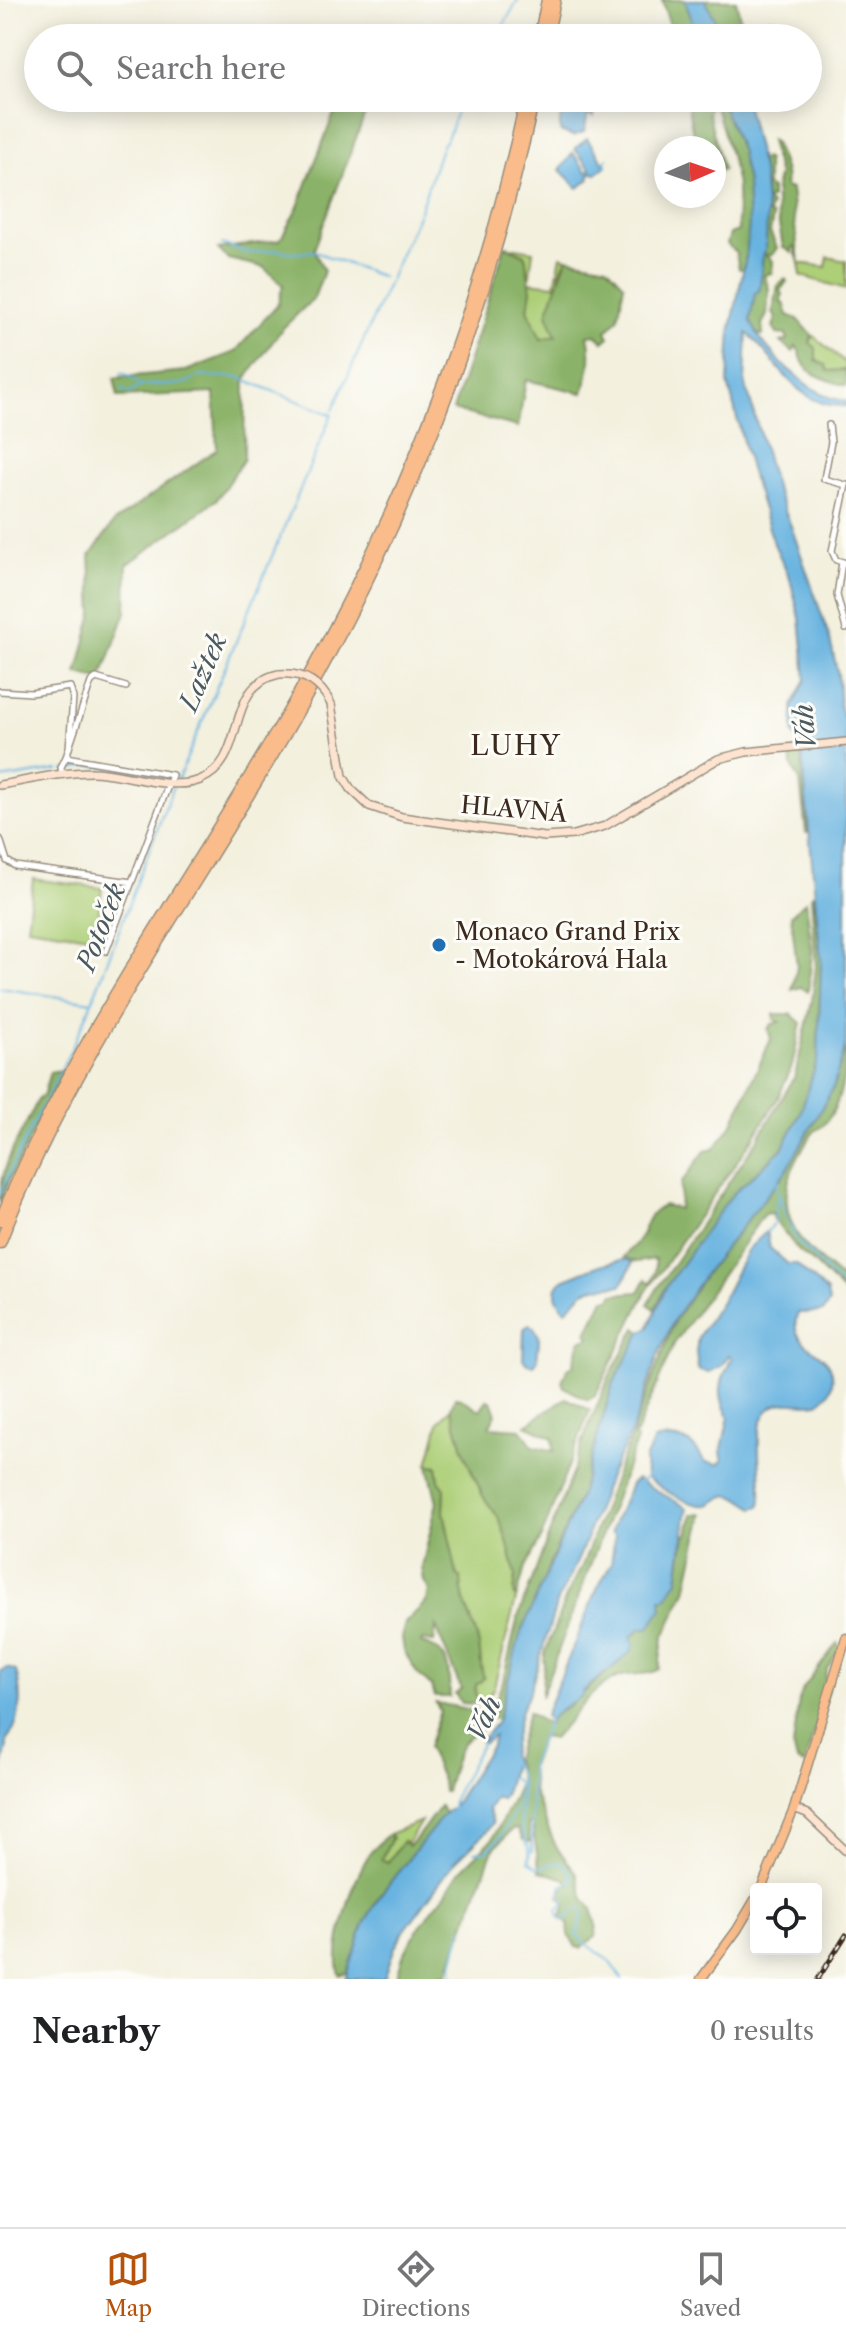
<!DOCTYPE html>
<meta charset="utf-8">
<style>
:root{--surface:#fff;--page:#f6f6f6;--text:#202124;--muted:#757577;--line:#e0e0e0;--accent:#b45309}
body{margin:0;font-family:"Libre Caslon Text",serif;background:var(--page);color:var(--text)}
.controls{position:absolute;right:24px;bottom:24px;display:grid;overflow:hidden;border-radius:8px;box-shadow:0 4px 20px #0003}
.controls button{width:72px;height:72px;display:grid;place-items:center;padding:0;border:0;border-bottom:2px solid var(--line);background:var(--surface);color:var(--text);font:40px sans-serif}
.compass{position:absolute;left:654px;top:136px;width:72px;height:72px;border-radius:50%;background:var(--surface);box-shadow:0 4px 20px #0003;rotate:88deg}
.list{margin:0;padding:0;list-style:none}
h2{display:flex;justify-content:space-between;align-items:center;height:104px;margin:0;padding:0 32px;font-size:34px}
h2 small{font-size:26px;font-weight:400;color:var(--muted)}
.icon{flex:none;width:44px;height:44px;fill:none;stroke:currentColor;stroke-width:2;stroke-linecap:round;stroke-linejoin:round}
.map{position:relative;flex:none;width:846px;height:1979px;overflow:hidden}
.search{position:absolute;background:var(--surface);box-shadow:0 4px 20px #0003;left:24px;right:24px;top:24px;height:88px;display:flex;align-items:center;gap:20px;box-sizing:border-box;padding:0 28px;border-radius:44px;color:var(--muted);font-size:30px}
.sheet{height:248px;background:var(--surface)}
nav{display:flex;justify-content:space-around;align-items:center;box-sizing:border-box;height:112px;border-top:2px solid var(--line);background:var(--surface);font-size:22px;color:var(--muted)}
nav a{display:grid;justify-items:center;gap:4px}
nav .on{color:var(--accent)}
.map>svg:first-child{display:block}
</style>
<div class="map">
<svg width="846" height="1979" viewBox="0 0 846 1979">
<rect width="100%" height="100%" fill="#fdfcf7"/>
<filter id="ink" filterUnits="userSpaceOnUse"><feTurbulence type="fractalNoise" baseFrequency=".0125" numOctaves="2"/><feDisplacementMap in="SourceGraphic" scale="16" xChannelSelector="R" yChannelSelector="G"/><feConvolveMatrix kernelMatrix="1 2 1 2 8 2 1 2 1" color-interpolation-filters="sRGB"/></filter>
<filter id="wash" filterUnits="userSpaceOnUse"><feTurbulence type="fractalNoise" baseFrequency=".006" numOctaves="4" result="noise"/><feDisplacementMap in="SourceGraphic" scale="32" xChannelSelector="R" yChannelSelector="G"/><feGaussianBlur stdDeviation="1.8" result="paint"/><feColorMatrix in="noise" values="0 0 0 0 0 0 0 0 0 0 0 0 0 0 0 0 0 1.4 0 .05"/><feComposite in="paint" operator="in"/></filter>
<g filter="url(#wash)">
<rect width="100%" height="100%" fill="#f3f0de"/>
<!-- green -->
<g fill="#adcf78" stroke="#747c4b" stroke-width="2">
<polygon points="505,246 533,251 529,282 555,285 561,256 567,258 560,272 556,336 541,339 528,310 530,290 525,255"/>
<polygon points="828,257 846,261 846,289 801,276 799,263 826,267"/>
<path d="M812,335L846,363V370L828,371C817,362 807,350 812,335Z"/>
<polygon points="33,879 102,888 96,937 27,927"/>
<path d="M451,1408L466,1458L483,1496L498,1517L506,1537L516,1576L514,1593L516,1599L494,1687C490,1695 484,1703 475,1704L478,1699L474,1695L476,1685L484,1678C480,1668 481,1663 480,1653C478,1626 460,1605 461,1578L457,1575L444,1512L445,1489L439,1481L437,1466L428,1465L439,1422Z"/>
<polygon points="421,1821 407,1844 403,1841 388,1862 381,1859 392,1839 389,1834"/>
</g>
<!-- forest -->
<g fill="#8ab268" stroke="#626e43" stroke-width="2">
<polygon points="662,0 685,0 698,38 650,38 653,35 669,36 672,33"/>
<polygon points="705,0 736,0 741,23 750,30 744,38 724,38"/>
<polygon points="771,18 776,20 777,25 784,19 785,24 782,29 786,30 790,26 797,29 798,38 751,36 756,32 765,33 759,23"/>
<polygon points="340,98 371,98 314,250 324,271 314,298 282,329 245,380 244,459 217,499 127,565 126,612 101,679 77,674 93,613 90,556 114,522 217,449 214,393 118,397 114,378 186,371 235,352 278,304 283,285 263,267 228,259 218,249 280,240 297,209"/>
<path d="M686,98H720C726,116 736,133 741,151C751,189 752,231 744,269H739L736,253L727,244L730,234L738,231L737,185L733,165L718,114L712,103L708,112L723,170L714,174V148H696Z"/>
<path d="M770,140L774,142C779,158 788,170 785,187L791,189L799,263L794,246L792,247V253L783,247C780,230 771,189 779,176Z"/>
<path d="M764,158L767,160V187L771,189V198L767,200L771,205L769,214L773,216L770,232L777,248L772,255H766L773,261L772,273L764,275L769,289L767,315L762,324L763,335H757L750,320L755,292L759,291C763,277 759,262 766,248L765,188L760,162Z"/>
<path d="M505,246L525,255L531,290L528,310L541,339L556,336L547,314L567,258L607,266L624,284L618,319L606,331L609,337L603,342L596,334L588,335C593,357 589,372 583,393L526,380L518,427L453,410Z"/>
<path d="M785,279L787,281L780,291L783,294L780,302L784,303L788,315L798,319L812,335L810,343L816,348V361L826,365L828,371L846,370V386C834,382 810,376 804,364C800,358 801,352 796,346L793,352L781,342L788,340L786,335L777,334L773,327L776,318L773,313L778,285Z"/>
<polygon points="801,750 808,833 806,833 800,781 793,768 788,752"/>
<polygon points="813,894 821,961 818,1057 800,1114 782,1149 732,1195 666,1287 655,1309 648,1304 659,1286 758,1139 795,1076 812,1001 816,967 811,896"/>
<polygon points="806,901 812,951 808,992 801,987 792,990 797,967 791,915"/>
<path d="M774,1014H791L801,1023L792,1066L778,1098L754,1137L646,1292L595,1396L588,1400L564,1387L562,1381L568,1367L573,1366L580,1341L590,1337L587,1332L604,1299H611L613,1294L639,1292L646,1279L650,1283C655,1275 657,1269 655,1259L637,1262L624,1257C628,1250 633,1248 637,1242C649,1224 642,1218 664,1205L679,1209L681,1183L705,1151L714,1149L733,1123L771,1039L768,1029L772,1024L780,1022L774,1019Z"/>
<path d="M846,1045C846,1071 843,1099 827,1121C823,1126 817,1128 813,1133C789,1166 774,1203 801,1240C813,1256 831,1269 846,1282V1295L813,1262L799,1251L773,1218V1213L764,1214L674,1344L636,1434L632,1432L675,1320L708,1270L786,1171L833,1088Z"/>
<path d="M62,1070L64,1072L8,1182L0,1203C0,1162 22,1134 39,1098L43,1096L50,1072Z"/>
<polygon points="636,1328 641,1332 613,1384 580,1496 549,1565 498,1720 490,1717 489,1712 494,1712 496,1707 494,1704 503,1681 518,1617 572,1474 586,1432 610,1375"/>
<polygon points="455,1397 461,1398 480,1410 487,1400 491,1401 496,1414 489,1427 521,1429 533,1446 554,1451 553,1438 526,1425 566,1398 590,1410 541,1538 525,1568 516,1599 514,1593 516,1576 506,1537 498,1517 483,1496 466,1458 451,1408"/>
<polygon points="633,1434 637,1440 541,1697 545,1653 566,1597 583,1564 618,1468"/>
<path d="M428,1465L437,1466L439,1481L445,1489L444,1512L457,1575L461,1578C460,1604 478,1626 480,1653C481,1663 480,1668 484,1678L476,1685L475,1695L479,1699L475,1704L462,1703L455,1694L461,1689L436,1627L434,1642L422,1640L421,1643C452,1651 448,1669 450,1697H435L432,1687L417,1673L404,1651L402,1638L405,1623L427,1601L429,1590L424,1581L422,1567L437,1502Z"/>
<path d="M703,1514L686,1591L663,1638L659,1669C645,1678 631,1671 616,1678C590,1689 572,1719 553,1739L542,1737L531,1766L533,1791L556,1847L577,1873L584,1899L592,1909L597,1925L595,1937L581,1948L576,1947L569,1935L568,1923L561,1918L566,1904L559,1896L562,1889L569,1884L566,1879L540,1871L532,1824H528L530,1842L523,1840L518,1829L512,1830L493,1849L447,1974L426,1979H396L403,1956L419,1927L446,1893L460,1871L492,1840L510,1805L520,1782L515,1759L528,1712L548,1725L553,1715L568,1707L607,1672L631,1637L641,1628L678,1580L685,1535H688L692,1515Z"/>
<polygon points="837,1643 840,1648 826,1671 825,1679 830,1682 804,1765 797,1761 793,1747 799,1700 803,1689"/>
<path d="M436,1703L484,1712C484,1738 475,1729 464,1742C456,1752 449,1779 446,1792H443L442,1781L428,1747L440,1711Z"/>
<path d="M440,1806L445,1813L380,1895L364,1924L349,1972L340,1975C331,1948 353,1882 367,1858C373,1848 380,1841 389,1834L392,1838L381,1859L388,1862L403,1841L409,1846L414,1841Z"/>
</g>
<!-- water -->
<g fill="#68b3e0" stroke="#526e7f" stroke-width="2">
<polygon points="685,0 705,0 724,38 698,38"/>
<polygon points="568,98 595,98 594,117 588,114 584,132 573,136 560,131 560,120"/>
<path d="M720,98H745L763,174L767,214L766,248C759,262 763,277 759,291L755,293L750,320L761,340L782,364L810,387L831,398L846,401V406C797,409 778,360 747,333L745,382L775,487L791,526L829,636L838,674L840,708L846,724V1045L833,1088L786,1171L707,1271L674,1320L658,1355L631,1433L610,1474L580,1555L556,1605L530,1691L521,1710L511,1756L514,1762C508,1775 510,1787 501,1800L496,1797L488,1809L493,1823L487,1831L455,1862L402,1934L395,1947L384,1979H346L364,1924L380,1895L445,1813L452,1808L492,1744L494,1736L484,1743L481,1741L497,1722L520,1635L580,1496L613,1384L641,1332L649,1327L666,1287L708,1227L732,1195L782,1149L800,1114L818,1057L821,961L802,753L800,743L793,734V706L806,679L800,618L790,579L774,544L750,469L728,383L731,328L746,257L749,223L747,183L740,149Z"/>
<polygon points="587,138 606,166 596,174 593,172 589,176 590,179 578,188 560,170 573,153 587,172 591,170 575,149"/>
<path d="M767,1231L770,1248L788,1264H796L827,1292L829,1303L823,1312L798,1313C796,1319 794,1325 797,1332C806,1353 836,1354 832,1383C831,1392 826,1398 818,1403C804,1406 792,1400 779,1404C743,1416 767,1478 760,1506L754,1508L739,1498L728,1495C720,1497 717,1501 711,1504C695,1511 659,1487 646,1477L645,1459L654,1440C682,1436 691,1438 705,1462L719,1464L723,1460L721,1453L729,1416C715,1394 721,1379 732,1358L729,1355L721,1366L708,1373L698,1369L696,1352L698,1337L723,1298L748,1249Z"/>
<path d="M625,1259L633,1262L622,1285C610,1287 598,1284 585,1291C578,1295 573,1305 566,1310C556,1302 551,1289 563,1280L600,1265Z"/>
<path d="M529,1324C545,1334 537,1346 537,1361L533,1365L527,1364L523,1359L524,1329Z"/>
<polygon points="637,1479 687,1508 678,1580 666,1599 661,1599 662,1609 649,1628 641,1628 631,1637 634,1647 629,1654 583,1691 582,1696 561,1709 548,1721 545,1715 597,1589 611,1564 615,1536 611,1532 612,1527 631,1484"/>
<path d="M7,1668L16,1671C22,1692 22,1723 7,1739C8,1749 4,1756 3,1765C3,1778 3,1791 0,1804V1671Z"/>
</g>
<g fill="none" stroke-linecap="round" stroke-linejoin="round">
<!-- stream -->
<g stroke="#68b3e0" stroke-width="2">
<polyline points="323,36 334,30 357,38"/>
<polyline points="496,38 518,0"/>
<polyline points="606,166 605,160 608,158"/>
<polyline points="222,244 248,253 276,250 298,253 313,251 383,277"/>
<path d="M121,373L130,376L141,386C160,382 181,390 198,376L238,377L330,414"/>
<polyline points="122,390 130,393 141,386"/>
<path d="M333,410L419,213L442,145C452,135 454,112 461,98"/>
<polyline points="64,770 90,765 169,777"/>
<polyline points="175,777 178,779 332,414"/>
<polyline points="0,779 58,770"/>
<polyline points="0,988 92,1002 173,787"/>
<polyline points="778,1181 777,1186 783,1209 796,1239 846,1291"/>
<path d="M0,1194C27,1128 66,1069 91,1004"/>
<polyline points="776,1221 774,1211 779,1195"/>
<polyline points="767,1232 774,1224"/>
<polyline points="641,1482 646,1477"/>
<path d="M513,1764C527,1783 520,1803 521,1825C522,1840 532,1844 529,1861L538,1868L559,1862L566,1865L574,1880L561,1886L560,1895L565,1903L558,1910L559,1917L566,1919L573,1911L581,1908L583,1914L577,1934L579,1938L608,1960L622,1979"/>
<polyline points="452,1809 453,1799 482,1743"/>
<polyline points="474,1851 487,1851 501,1836 517,1809 519,1783 510,1777"/>
<polyline points="532,1852 531,1764 549,1720"/>
<polyline points="453,1979 452,1968 463,1926"/>
</g>
</g>
</g>
<g filter="url(#ink)">
<g fill="none" stroke-linecap="round" stroke-linejoin="round">
<defs>
<g id="street">
<polyline points="829,425 831,442 824,479 846,485"/>
<polyline points="846,485 832,551 836,560 846,563"/>
<polyline points="842,562 837,595 846,629"/>
<polyline points="0,691 31,693 70,687 73,698 69,748"/>
<polyline points="66,757 91,682 96,678 126,687"/>
<polyline points="62,775 61,767 66,757 172,775 106,951"/>
<polyline points="0,839 7,861 15,866 132,882"/>
</g>
<g id="secondary">
<polyline points="331,704 343,776 351,789 369,806 402,817 545,837 574,835 605,826 718,759 746,752 846,742"/>
<path d="M0,785C30,780 61,772 91,772C124,772 170,792 200,780C250,760 222,686 279,674"/>
<polyline points="794,1809 807,1814 846,1851"/>
</g>
<g id="primary">
<polyline points="761,1889 794,1809 846,1638"/>
<polyline points="701,1979 737,1930 756,1898"/>
</g>
<g id="highway">
<polyline points="539,38 547,0"/>
<polyline points="547,38 555,0"/>
<path d="M0,1221C75,1033 200,868 299,693C405,506 481,308 526,98"/>
<path d="M0,1243C71,1059 189,900 287,731C406,525 483,330 534,98"/>
</g>
</defs>
<!-- street casing -->
<use href="#street" stroke="#978d7e" stroke-width="8"/>
<!-- secondary casing -->
<use href="#secondary" stroke="#978d7e" stroke-width="10"/>
<!-- primary casing -->
<use href="#primary" stroke="#978d7e" stroke-width="11"/>
<!-- highway casing -->
<use href="#highway" stroke="#978d7e" stroke-width="13"/>
<!-- street -->
<use href="#street" stroke="#fff" stroke-width="5"/>
<!-- secondary -->
<use href="#secondary" stroke="#fde4d0" stroke-width="7"/>
<!-- primary -->
<use href="#primary" stroke="#f9bc8a" stroke-width="8"/>
<!-- highway -->
<use href="#highway" stroke="#f9bc8a" stroke-width="10"/>
<defs>
<polyline id="rail" points="818,1979 846,1935"/>
</defs>
<!-- rail casing -->
<use href="#rail" stroke="#3b2a1e" stroke-width="5"/>
<!-- rail -->
<use href="#rail" stroke="#fdfcf7" stroke-width="2" stroke-dasharray="6" stroke-linecap="butt"/>
<defs>
<path id="secondary-bridge" d="M279,674C303,672 320,682 331,704"/>
</defs>
<!-- secondary-bridge casing -->
<use href="#secondary-bridge" stroke="#978d7e" stroke-width="10" stroke-linecap="butt"/>
<!-- secondary-bridge -->
<use href="#secondary-bridge" stroke="#fde4d0" stroke-width="7"/>
</g>
</g>
<!-- markers -->
<circle fill="#1f6fb2" stroke="#fdfcf7" stroke-width="3" cx="439" cy="945" r="8"/>
<g text-anchor="middle" dominant-baseline="central" stroke-width="6" stroke-linejoin="round" paint-order="stroke">
<!-- street labels -->
<g font-size="24" fill="#3b2a1e" stroke="#fdfcf7">
<text transform="translate(514 809) rotate(5)">HLAVNÁ</text>
</g>
<!-- poi labels -->
<g font-size="24" fill="#3b2a1e" stroke="#fdfcf7" text-anchor="start">
<text x="455" y="931">Monaco Grand Prix<tspan x="455" dy="28">- Motokárová Hala</tspan></text>
</g>
<!-- water labels -->
<g font-size="26" font-style="italic" fill="#4b5a62" stroke="#fdfcf7">
<text transform="translate(203 672) rotate(-67)">Lažtek</text>
<text transform="translate(805 727) rotate(-95)">Váh</text>
<text transform="translate(101 927) rotate(-69)">Potoček</text>
<text transform="translate(484 1719) rotate(-66)">Váh</text>
</g>
<!-- quarter labels -->
<g font-size="28" letter-spacing="2" fill="#3b2a1e" stroke="#fdfcf7">
<text x="516" y="745">LUHY</text>
</g>
</g>
</svg>
<div class="controls">
<button><svg class="icon" aria-label="locate" viewBox="0 0 24 24"><circle cx="12" cy="12" r="6"/><path d="M12 2v4M12 18v4M2 12h4M18 12h4"/></svg></button>
</div>
<svg class="compass" viewBox="-18 -18 36 36"><path d="M0-13l5 13h-10z" fill="#e53935"/><path d="M0 13l5-13h-10z" fill="#757577"/></svg>
<div class="search"><svg class="icon" aria-label="search" viewBox="0 0 24 24"><circle cx="10" cy="10" r="6"/><path d="M15 15l6 6"/></svg>Search here</div>
</div>
<section class="sheet">
<h2>Nearby<small>0 results</small></h2>
<ul class="list">
</ul>
</section>
<nav>
<a class="on"><svg class="icon" aria-label="map" viewBox="0 0 24 24"><path d="M3 6l6-2 6 2 6-2v14l-6 2-6-2-6 2zM9 4v14M15 6v14"/></svg>Map</a>
<a><svg class="icon" aria-label="directions" viewBox="0 0 24 24"><path d="M12 3l9 9-9 9-9-9zM9 14v-3h6M13 9l2 2-2 2"/></svg>Directions</a>
<a><svg class="icon" aria-label="saved" viewBox="0 0 24 24"><path d="M7 4h10v16l-5-4-5 4z"/></svg>Saved</a>
</nav>
